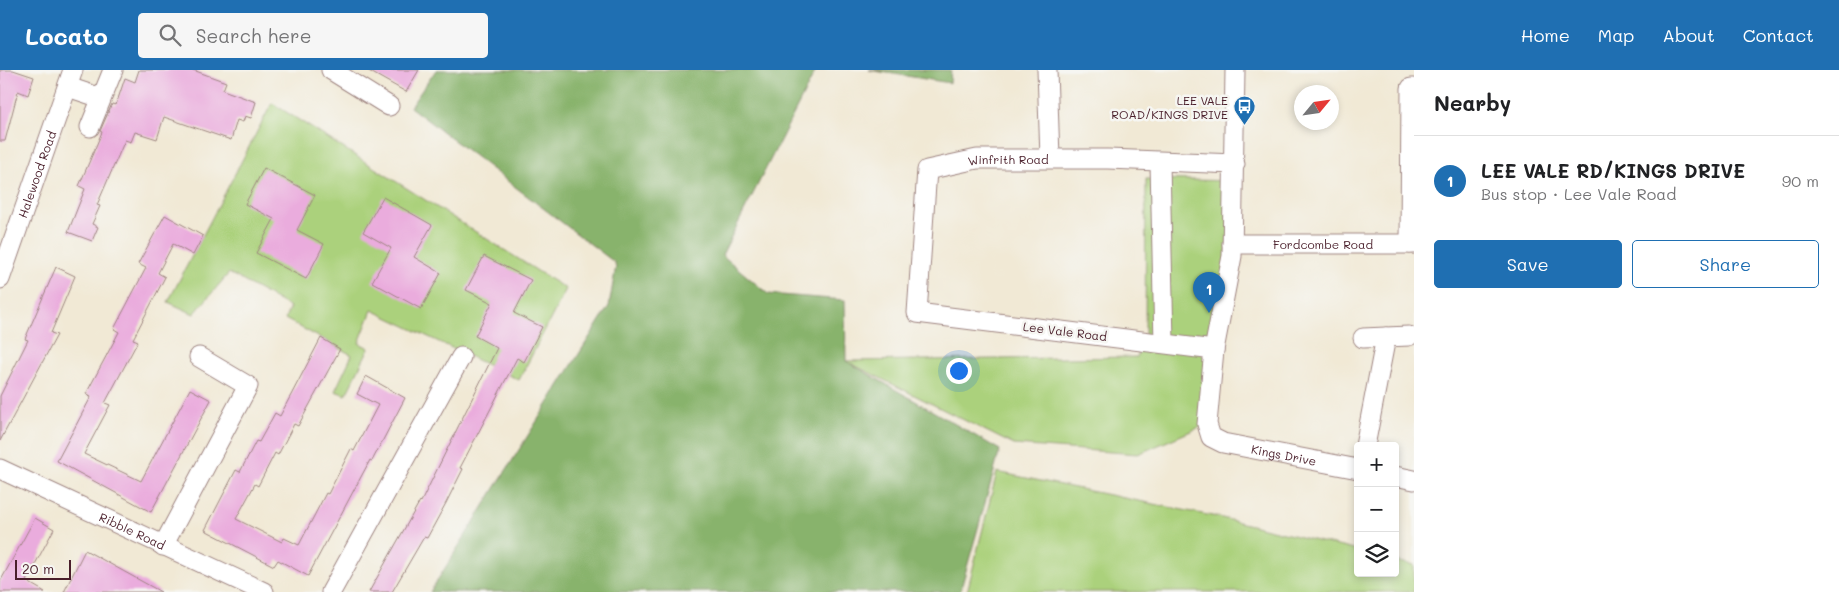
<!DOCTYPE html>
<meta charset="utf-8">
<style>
:root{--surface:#fff;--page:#f6f6f6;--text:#202124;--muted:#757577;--line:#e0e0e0;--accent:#1f6fb2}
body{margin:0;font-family:Mali,sans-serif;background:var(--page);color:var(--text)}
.controls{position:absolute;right:15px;bottom:15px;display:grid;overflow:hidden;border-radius:5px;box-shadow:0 2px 8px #0003}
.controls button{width:45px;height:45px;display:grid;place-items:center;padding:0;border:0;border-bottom:1px solid var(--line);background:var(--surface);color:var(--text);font:25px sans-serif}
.compass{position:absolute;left:1294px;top:15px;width:45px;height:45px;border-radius:50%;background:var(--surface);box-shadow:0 2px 8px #0003;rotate:61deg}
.scale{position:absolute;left:15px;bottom:12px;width:56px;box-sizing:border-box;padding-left:5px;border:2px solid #4a1f2b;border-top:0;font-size:14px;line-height:18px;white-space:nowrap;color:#4a1f2b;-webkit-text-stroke:4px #f6f6f2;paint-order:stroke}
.you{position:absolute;left:958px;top:300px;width:18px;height:18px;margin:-12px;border:4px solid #fff;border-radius:50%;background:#1a73e8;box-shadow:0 0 0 8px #1a73e833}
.badge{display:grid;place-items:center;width:32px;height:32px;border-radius:50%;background:var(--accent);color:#fff;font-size:16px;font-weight:700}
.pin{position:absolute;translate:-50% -41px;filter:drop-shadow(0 1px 2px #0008)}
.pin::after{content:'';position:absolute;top:26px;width:18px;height:15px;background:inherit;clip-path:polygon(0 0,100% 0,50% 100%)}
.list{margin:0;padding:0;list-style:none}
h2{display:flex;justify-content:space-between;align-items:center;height:65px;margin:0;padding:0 20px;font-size:21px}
h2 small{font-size:16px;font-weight:400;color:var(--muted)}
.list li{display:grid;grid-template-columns:32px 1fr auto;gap:15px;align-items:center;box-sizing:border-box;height:90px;padding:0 20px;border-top:1px solid var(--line)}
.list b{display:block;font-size:19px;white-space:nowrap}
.list p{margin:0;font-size:16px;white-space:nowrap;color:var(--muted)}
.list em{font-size:16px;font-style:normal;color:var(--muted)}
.actions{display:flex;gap:10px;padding:15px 20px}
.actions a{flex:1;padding:11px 0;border:1px solid var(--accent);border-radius:5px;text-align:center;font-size:18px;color:var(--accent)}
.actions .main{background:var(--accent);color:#fff}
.icon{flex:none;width:28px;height:28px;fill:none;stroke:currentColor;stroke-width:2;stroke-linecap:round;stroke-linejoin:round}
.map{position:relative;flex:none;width:1414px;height:522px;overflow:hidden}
header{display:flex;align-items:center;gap:30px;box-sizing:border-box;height:70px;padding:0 25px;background:var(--accent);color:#fff}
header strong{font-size:24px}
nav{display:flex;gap:28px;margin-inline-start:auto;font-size:18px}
.search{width:350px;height:45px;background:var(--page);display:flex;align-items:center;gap:12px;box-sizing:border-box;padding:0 18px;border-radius:5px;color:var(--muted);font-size:19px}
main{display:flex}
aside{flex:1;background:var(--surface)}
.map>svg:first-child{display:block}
</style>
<header>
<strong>Locato</strong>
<div class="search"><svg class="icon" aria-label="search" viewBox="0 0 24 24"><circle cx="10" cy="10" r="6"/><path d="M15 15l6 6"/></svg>Search here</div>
<nav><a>Home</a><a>Map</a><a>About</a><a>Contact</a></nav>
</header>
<main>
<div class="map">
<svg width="1414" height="522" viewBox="0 0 1414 522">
<rect width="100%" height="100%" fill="#f6f6f2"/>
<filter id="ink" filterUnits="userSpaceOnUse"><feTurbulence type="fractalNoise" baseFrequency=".02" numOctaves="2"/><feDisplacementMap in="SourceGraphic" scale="10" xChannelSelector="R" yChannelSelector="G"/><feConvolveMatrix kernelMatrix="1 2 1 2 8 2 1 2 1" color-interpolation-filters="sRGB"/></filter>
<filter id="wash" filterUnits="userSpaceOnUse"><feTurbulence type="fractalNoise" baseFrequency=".0096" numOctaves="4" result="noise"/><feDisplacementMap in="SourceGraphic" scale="20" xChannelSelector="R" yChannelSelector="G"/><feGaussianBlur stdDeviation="1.12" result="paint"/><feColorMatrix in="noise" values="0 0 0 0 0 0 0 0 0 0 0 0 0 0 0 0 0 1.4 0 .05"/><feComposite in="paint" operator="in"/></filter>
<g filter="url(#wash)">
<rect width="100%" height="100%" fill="#f1e9d5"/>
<!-- green -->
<g fill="#abd17c" stroke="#7a7854">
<polygon points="272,33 566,219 519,310 372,240 359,273 369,278 346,325 335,321 352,285 285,249 290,237 229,203 194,244 168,232"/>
<polygon points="1146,109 1235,111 1207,354 1138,384 1014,375 846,291 1137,287 1145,270"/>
<polygon points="997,402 1222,448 1358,481 1358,503 1395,503 1395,491 1414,495 1414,522 967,522"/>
</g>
<!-- forest -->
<g fill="#88b36c" stroke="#69694c">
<polygon points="436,0 816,0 722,185 768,224 845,230 846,291 1000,380 960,522 430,522 609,236 616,196 614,192 410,37"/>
<polygon points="869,0 951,0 950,13"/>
</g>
<g id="blocks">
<!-- building -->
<g fill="#eaacdd">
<polygon points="0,0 13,0 34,7 28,25 18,21 5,71 0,71"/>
<polygon points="139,0 193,0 226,12 223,20 256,32 251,48 245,46 243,52 237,50 231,70 164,47 157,69 135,62 131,72 125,70 97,135 100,136 92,154 98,157 92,171 68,162 85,119 79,116 102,62 100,61 112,34 116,35 125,8 135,12"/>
<polygon points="367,0 419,0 406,22"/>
<polygon points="264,98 315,125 297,160 324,174 306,209 256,183 274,149 245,134"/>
<polygon points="383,127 432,155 414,187 441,203 421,239 372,212 391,178 363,162"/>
<polygon points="165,145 203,166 193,185 173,174 158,203 165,207 133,269 138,271 105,333 110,335 84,384 141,411 190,319 211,330 151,442 57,391 91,327 86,324 119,262 114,259 146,198 138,194"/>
<polygon points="484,186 531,210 514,243 542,257 524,292 517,288 460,398 463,399 446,433 427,468 424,467 392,522 369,522 420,431 421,432 497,278 475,266 492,233 466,220"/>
<polygon points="56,197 75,206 51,263 57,265 0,371 0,326 28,270 25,269"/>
<polygon points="321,268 340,279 298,356 294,354 278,385 275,383 258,416 255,414 236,449 282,472 284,468 299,475 326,423 328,424 351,379 354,381 378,335 357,324 366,306 405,328 372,391 370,390 308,506 278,490 274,496 205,460 236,400 240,402 256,371 259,372 275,343 280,346"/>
<polygon points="35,448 54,459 26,511 45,522 0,522 0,512"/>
<polygon points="85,480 161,522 64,522"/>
</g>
</g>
</g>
<g filter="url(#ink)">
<use href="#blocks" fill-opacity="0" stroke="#9e8480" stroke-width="1"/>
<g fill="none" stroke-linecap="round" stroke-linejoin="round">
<defs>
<g id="minor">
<polyline points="331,0 389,36"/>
<polyline points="1047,0 1050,88"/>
<path id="s1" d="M1235,0L1232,186L1214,280L1207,354L1211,367L1223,373L1358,399"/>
<polyline points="68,17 101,28"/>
<polyline points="90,57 113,0"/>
<polyline points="1160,93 1164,273"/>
<path id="s2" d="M1232,174H1414"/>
<polyline points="1410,174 1411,18 1414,18"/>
<path id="s3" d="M0,209L73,0"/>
<polyline points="1386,267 1409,266"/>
<polyline points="1363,268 1386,267 1365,376"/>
<path id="s4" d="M1214,280L917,243L927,100L977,89H1108L1235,94"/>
<path id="s5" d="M0,399L264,522"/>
<polyline points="1395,406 1414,410"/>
<polyline points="163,476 248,316 199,287"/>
<polyline points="331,522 461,287"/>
</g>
</defs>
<!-- minor casing -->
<use href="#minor" stroke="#9e8480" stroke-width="21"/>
<!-- minor -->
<use href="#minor" stroke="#fff" stroke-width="19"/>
</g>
</g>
<!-- icons -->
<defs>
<symbol id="bus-pin" viewBox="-11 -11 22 30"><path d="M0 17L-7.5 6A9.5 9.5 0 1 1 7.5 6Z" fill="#1f6fb2" stroke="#f6f6f2"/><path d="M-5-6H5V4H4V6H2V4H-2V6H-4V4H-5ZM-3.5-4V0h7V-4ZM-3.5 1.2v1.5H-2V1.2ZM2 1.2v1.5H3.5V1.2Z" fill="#fff"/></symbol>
</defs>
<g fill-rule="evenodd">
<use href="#bus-pin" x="1232" y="24" width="25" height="34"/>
</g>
<g text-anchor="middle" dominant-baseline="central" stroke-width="5" stroke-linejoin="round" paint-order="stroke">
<!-- poi labels -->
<g font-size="12" fill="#4a1f2b" stroke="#f6f6f2" text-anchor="end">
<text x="1228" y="30">LEE VALE<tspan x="1228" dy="14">ROAD/KINGS DRIVE</tspan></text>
</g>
<!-- street labels -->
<g font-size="12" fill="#4a1f2b" stroke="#f6f6f2">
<text stroke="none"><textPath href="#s4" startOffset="525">Winfrith Road</textPath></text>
<text stroke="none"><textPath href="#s3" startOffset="111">Halewood Road</textPath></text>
<text stroke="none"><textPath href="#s2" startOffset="91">Fordcombe Road</textPath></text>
<text transform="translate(1065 261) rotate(7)">Lee Vale Road</text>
<text stroke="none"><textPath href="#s1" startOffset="445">Kings Drive</textPath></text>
<text stroke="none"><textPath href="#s5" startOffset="146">Ribble Road</textPath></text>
</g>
</g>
</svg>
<div class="controls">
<button>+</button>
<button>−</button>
<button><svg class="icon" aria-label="layers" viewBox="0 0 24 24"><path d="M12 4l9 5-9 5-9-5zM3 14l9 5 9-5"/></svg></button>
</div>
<svg class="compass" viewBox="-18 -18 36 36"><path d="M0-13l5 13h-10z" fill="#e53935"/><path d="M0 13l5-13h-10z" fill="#757577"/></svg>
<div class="scale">20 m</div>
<div class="you"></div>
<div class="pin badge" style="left:1209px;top:243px">1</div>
</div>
<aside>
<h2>Nearby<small></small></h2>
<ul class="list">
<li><span class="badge">1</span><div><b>LEE VALE RD/KINGS DRIVE</b><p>Bus stop · Lee Vale Road</p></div><em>90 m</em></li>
</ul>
<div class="actions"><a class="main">Save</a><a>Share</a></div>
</aside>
</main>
